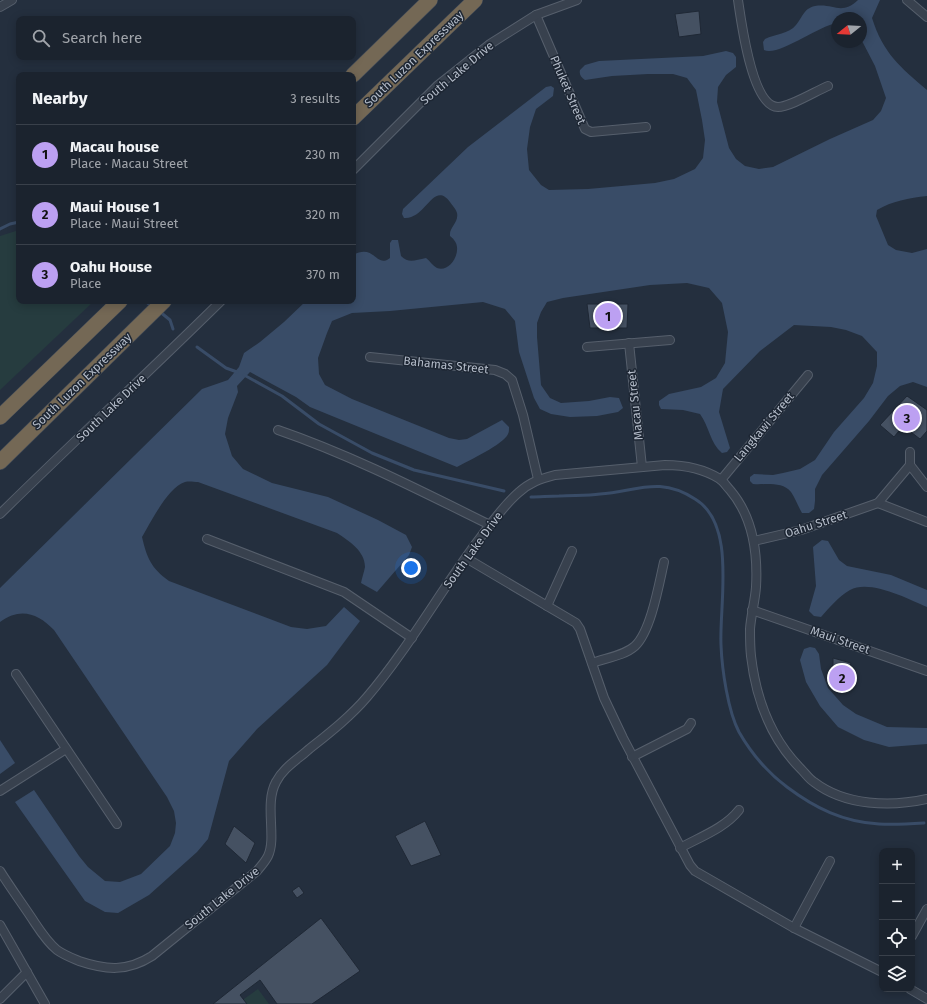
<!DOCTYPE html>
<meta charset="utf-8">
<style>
:root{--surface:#1b232e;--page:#282f3a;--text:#f1f3f6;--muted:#a0a4aa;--line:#39404a;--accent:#bca0f2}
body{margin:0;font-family:"Fira Sans",sans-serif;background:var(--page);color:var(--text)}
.controls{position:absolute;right:12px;bottom:12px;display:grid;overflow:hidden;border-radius:8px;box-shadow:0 2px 10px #0003}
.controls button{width:36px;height:36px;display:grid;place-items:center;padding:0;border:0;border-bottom:1px solid var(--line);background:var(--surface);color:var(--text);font:20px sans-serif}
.compass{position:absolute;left:831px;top:12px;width:36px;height:36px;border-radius:50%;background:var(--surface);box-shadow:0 2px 10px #0003;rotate:252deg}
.you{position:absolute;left:411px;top:568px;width:14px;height:14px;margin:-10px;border:3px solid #fff;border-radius:50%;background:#1a73e8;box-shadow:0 0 0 6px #1a73e833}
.badge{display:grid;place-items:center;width:26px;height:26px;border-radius:50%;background:var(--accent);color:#111;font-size:13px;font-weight:700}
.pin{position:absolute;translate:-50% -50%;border:2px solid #fff;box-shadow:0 1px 4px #0006}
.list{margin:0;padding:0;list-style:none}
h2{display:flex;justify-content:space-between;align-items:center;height:52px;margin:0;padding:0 16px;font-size:17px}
h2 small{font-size:13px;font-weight:400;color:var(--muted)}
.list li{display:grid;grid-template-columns:26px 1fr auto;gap:12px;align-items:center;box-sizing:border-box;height:60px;padding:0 16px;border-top:1px solid var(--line)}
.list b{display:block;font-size:15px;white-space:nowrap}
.list p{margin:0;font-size:13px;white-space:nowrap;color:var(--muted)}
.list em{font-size:13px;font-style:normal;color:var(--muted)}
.icon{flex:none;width:22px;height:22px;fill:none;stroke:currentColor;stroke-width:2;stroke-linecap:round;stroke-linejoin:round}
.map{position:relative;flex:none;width:927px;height:1004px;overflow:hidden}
.search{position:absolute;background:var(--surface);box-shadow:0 2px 10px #0003;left:16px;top:16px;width:340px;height:44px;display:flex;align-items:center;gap:10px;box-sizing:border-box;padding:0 14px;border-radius:8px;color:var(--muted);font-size:15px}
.panel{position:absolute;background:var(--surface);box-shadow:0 2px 10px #0003;left:16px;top:72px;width:340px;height:232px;border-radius:8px}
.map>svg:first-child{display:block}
</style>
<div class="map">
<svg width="927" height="1004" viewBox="0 0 927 1004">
<rect width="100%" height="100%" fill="#242f3e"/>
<!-- green -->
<g fill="#263c3f">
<polygon points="19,230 19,301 94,301 0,390 0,236"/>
<polygon points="258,989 269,1004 237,1004"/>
</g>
<!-- water -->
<g fill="#394c67">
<path d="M858,0H880L872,18C883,53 900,67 927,90V196C909,198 892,201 877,210L876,216L888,245L896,250L912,253L927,249V387L913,382L900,386L888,396L869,421L822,475L815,489V501L814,509L809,513H802C798,506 795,498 791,492C782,481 765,485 753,484L750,481V477L754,474L773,475L783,473L800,469L815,460L834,432L864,398L873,383L877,366V352L862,336L846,330L831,327L794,325L760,351L723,389L719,412L730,448L727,452L722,453C710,443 709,426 700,414L683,410L661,409L659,405V401L669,394L701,387L716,378L725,363L728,332L722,303L709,288L687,283L650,285L563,298L547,302L541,312L537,323V337L541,385L550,398L561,403L589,401L610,397L619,398L623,408L618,412L597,416L570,417L551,414L540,409L534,398L519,352L515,321L505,309L483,302L390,311L352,313L332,321L327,333L318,358L319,374L325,385L352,399L449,438L459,440L467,439L502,420L509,427C509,430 509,432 508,434C504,444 468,461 457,467L310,407L296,397L250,372L237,386L238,392L228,418L225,434L232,456L243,469L272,483L328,497L378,520L406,535L412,547L409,555L377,592L361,583C362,578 364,572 365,567C365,551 349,541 337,533L198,482C194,482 189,481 185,482C168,487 151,522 142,537C147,558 151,568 169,581L291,627L307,629L326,626L344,607L360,621L327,665L257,729L229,761L208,839L197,852L149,895L118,913L105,912L85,901L15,802L34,790L79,856L88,867L105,881L120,882L141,874L170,846L175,833L176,823L174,811L167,797L54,630C38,613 20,607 0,622V588L202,389L228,380L239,367L244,353L260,342L284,322L306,301H353V255C375,243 376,269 390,258V243L392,240H398L401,256C409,264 415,260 426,258C430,261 433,266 437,268C451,273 463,250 454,240C453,238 451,237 450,236C449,227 459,223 457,213C456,209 452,205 450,202C433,180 426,220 404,218L402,214L403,209L468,147L546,87L551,86L554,88L553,96L536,109L530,127L527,149L529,170L541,185L549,190L588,189L655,183L674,179L695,169L703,158L705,140L702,120L696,90L687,78L673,74H648L612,76L585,80C581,77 579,75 580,70L585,65L599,61L703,56L726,51L733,53L736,57V67L726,75L718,87L717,102L729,148L736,159L745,166L759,169L773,167L830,139L873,120L881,111L886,98L875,66L861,39V18H837V23C818,26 778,57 764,50L763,42L765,39C775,34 789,34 796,25C803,17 803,9 815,6C834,3 841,16 858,0Z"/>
<path d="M822,540L828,541L839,560L847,566L891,575L927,590V607C908,599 870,579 850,590C838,597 830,607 821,617L814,616L809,611L816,586L813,547Z"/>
<polygon points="810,647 815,648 819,654 821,669 828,688 843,705 856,714 887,727 927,728 927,744 889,747 864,740 838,727 820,706 806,682 800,660 804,649"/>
<polygon points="0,740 15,763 0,774"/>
</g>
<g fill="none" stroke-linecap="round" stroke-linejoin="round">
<!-- stream -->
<g stroke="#394c67" stroke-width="3">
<polyline points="0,229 10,224 19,222"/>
<polyline points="145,301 153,307"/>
<polyline points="159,311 170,320 173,329"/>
<polyline points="197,347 226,368 237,372"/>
<polyline points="244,375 282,396 319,424 372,453 414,470 504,491"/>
<path d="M531,497C540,497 549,496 559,496C573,495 587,496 600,494C638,491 659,476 695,499C737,524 719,604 721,645C722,670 728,711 739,732C751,753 767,772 787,787C815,808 843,822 879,824C894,825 909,824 924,823"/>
</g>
</g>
<!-- building -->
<g fill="#455162" stroke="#1f2835">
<polygon points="699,11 701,34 679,37 675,14"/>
<polygon points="587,304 628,304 627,328 590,328"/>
<polygon points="907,396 927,410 927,431 920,439 903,426 894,437 880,425"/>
<polygon points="833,658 851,663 843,685 833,670"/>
<polygon points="425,821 441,855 411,866 395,836"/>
<polygon points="234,826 255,843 246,863 225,844"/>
<polygon points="299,886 304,893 297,898 292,891"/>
<polygon points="321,918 360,971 312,1004 277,1004 260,980 240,995 247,1004 213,1004"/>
</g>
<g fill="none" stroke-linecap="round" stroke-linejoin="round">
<defs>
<g id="street">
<path d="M738,0C741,20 752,107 778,107C790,107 816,91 828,86"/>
<polyline points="907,0 927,17"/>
<polyline points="0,7 12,0"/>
<polyline points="536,15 585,129 591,132 646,127"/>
<polyline points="353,170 437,86 490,44 536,15 577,0"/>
<polyline points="629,343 642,467"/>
<polyline points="587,347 670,340"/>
<polyline points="370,357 495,370 505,374 512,380 523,415 538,479"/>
<path d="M278,430C351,455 421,491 490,525"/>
<polyline points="910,452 910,465 927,487"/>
<polyline points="721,480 808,375"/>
<polyline points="878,503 927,522"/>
<path d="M0,514C73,442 148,373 221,301"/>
<polyline points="207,539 344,592 412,638"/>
<polyline points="754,541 801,530 878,503 910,465"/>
<polyline points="466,558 576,623 580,629 604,698 623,738 690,865 695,871 794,928 882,972"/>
<polyline points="547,606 572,551"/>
<polyline points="752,610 927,671"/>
<path d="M592,663C605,658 624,656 635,646C651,631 659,584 664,562"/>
<polyline points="16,674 117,824"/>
<polyline points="632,757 687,729 691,723"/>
<polyline points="0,791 66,749"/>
<path d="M680,848C700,837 725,828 739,810"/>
<path d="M0,871C10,887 21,902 31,917C39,929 46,941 57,950C64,955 72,958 79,961C106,970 127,972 152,956L257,871C261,866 265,862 268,856C277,837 264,804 276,782C283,768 297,760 308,750C328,734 350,717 367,697C408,649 439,593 477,542C490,525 502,507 518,493C530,482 540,479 555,475L665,465C684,465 704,469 720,479C724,482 727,487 730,490C753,517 758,552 756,587C755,601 751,615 750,629C750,637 750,647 751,656C756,699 770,738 801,769C805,773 809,779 814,782C845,806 891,807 927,799"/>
<polyline points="0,925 45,1004"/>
<polyline points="794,928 830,861"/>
<polyline points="912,936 927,909"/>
<polyline points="910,989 927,999"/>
<polyline points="0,999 27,972"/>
</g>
<g id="highway">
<polyline points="353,75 430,0"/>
<polyline points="353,118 475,0"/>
<polyline points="0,417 120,301"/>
<polyline points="0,462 164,301"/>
</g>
</defs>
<!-- street casing -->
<use href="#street" stroke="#565f6c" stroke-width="10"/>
<!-- highway casing -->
<use href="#highway" stroke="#434c59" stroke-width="16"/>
<!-- street -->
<use href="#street" stroke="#38414e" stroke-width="8"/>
<!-- highway -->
<use href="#highway" stroke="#746855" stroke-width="15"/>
</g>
<g text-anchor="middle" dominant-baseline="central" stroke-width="3" stroke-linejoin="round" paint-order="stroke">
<!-- street labels -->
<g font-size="12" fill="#b4bcc9" stroke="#1d2633">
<text transform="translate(414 59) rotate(-44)">South Luzon Expressway</text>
<text transform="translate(457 73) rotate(-40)">South Lake Drive</text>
<text transform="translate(568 90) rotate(67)">Phuket Street</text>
<text transform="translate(446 365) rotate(6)">Bahamas Street</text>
<text transform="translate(82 381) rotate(-44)">South Luzon Expressway</text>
<text transform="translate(635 405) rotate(-96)">Macau Street</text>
<text transform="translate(111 408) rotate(-44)">South Lake Drive</text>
<text transform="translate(764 427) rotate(-50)">Langkawi Street</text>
<text transform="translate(816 524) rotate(-18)">Oahu Street</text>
<text transform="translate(473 550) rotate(-54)">South Lake Drive</text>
<text transform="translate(840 640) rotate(19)">Maui Street</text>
<text transform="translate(222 898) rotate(-39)">South Lake Drive</text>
</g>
</g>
</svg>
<div class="controls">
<button>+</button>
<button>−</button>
<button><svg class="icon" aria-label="locate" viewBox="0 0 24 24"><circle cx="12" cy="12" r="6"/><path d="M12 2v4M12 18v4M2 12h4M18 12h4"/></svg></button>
<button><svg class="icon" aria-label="layers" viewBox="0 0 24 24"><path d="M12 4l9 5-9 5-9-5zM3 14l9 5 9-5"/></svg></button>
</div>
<svg class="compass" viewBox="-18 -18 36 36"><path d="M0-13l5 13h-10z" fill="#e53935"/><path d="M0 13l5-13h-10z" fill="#a0a4aa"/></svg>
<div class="you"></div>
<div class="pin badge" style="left:608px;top:316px">1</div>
<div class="pin badge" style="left:842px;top:678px">2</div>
<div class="pin badge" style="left:907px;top:418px">3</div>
<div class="search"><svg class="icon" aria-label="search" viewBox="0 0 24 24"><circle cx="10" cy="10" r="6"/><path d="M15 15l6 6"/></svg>Search here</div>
<section class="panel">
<h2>Nearby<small>3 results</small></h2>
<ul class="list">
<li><span class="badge">1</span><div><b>Macau house</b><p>Place · Macau Street</p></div><em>230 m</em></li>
<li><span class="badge">2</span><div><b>Maui House 1</b><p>Place · Maui Street</p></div><em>320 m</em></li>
<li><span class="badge">3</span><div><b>Oahu House</b><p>Place</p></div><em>370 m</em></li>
</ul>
</section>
</div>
